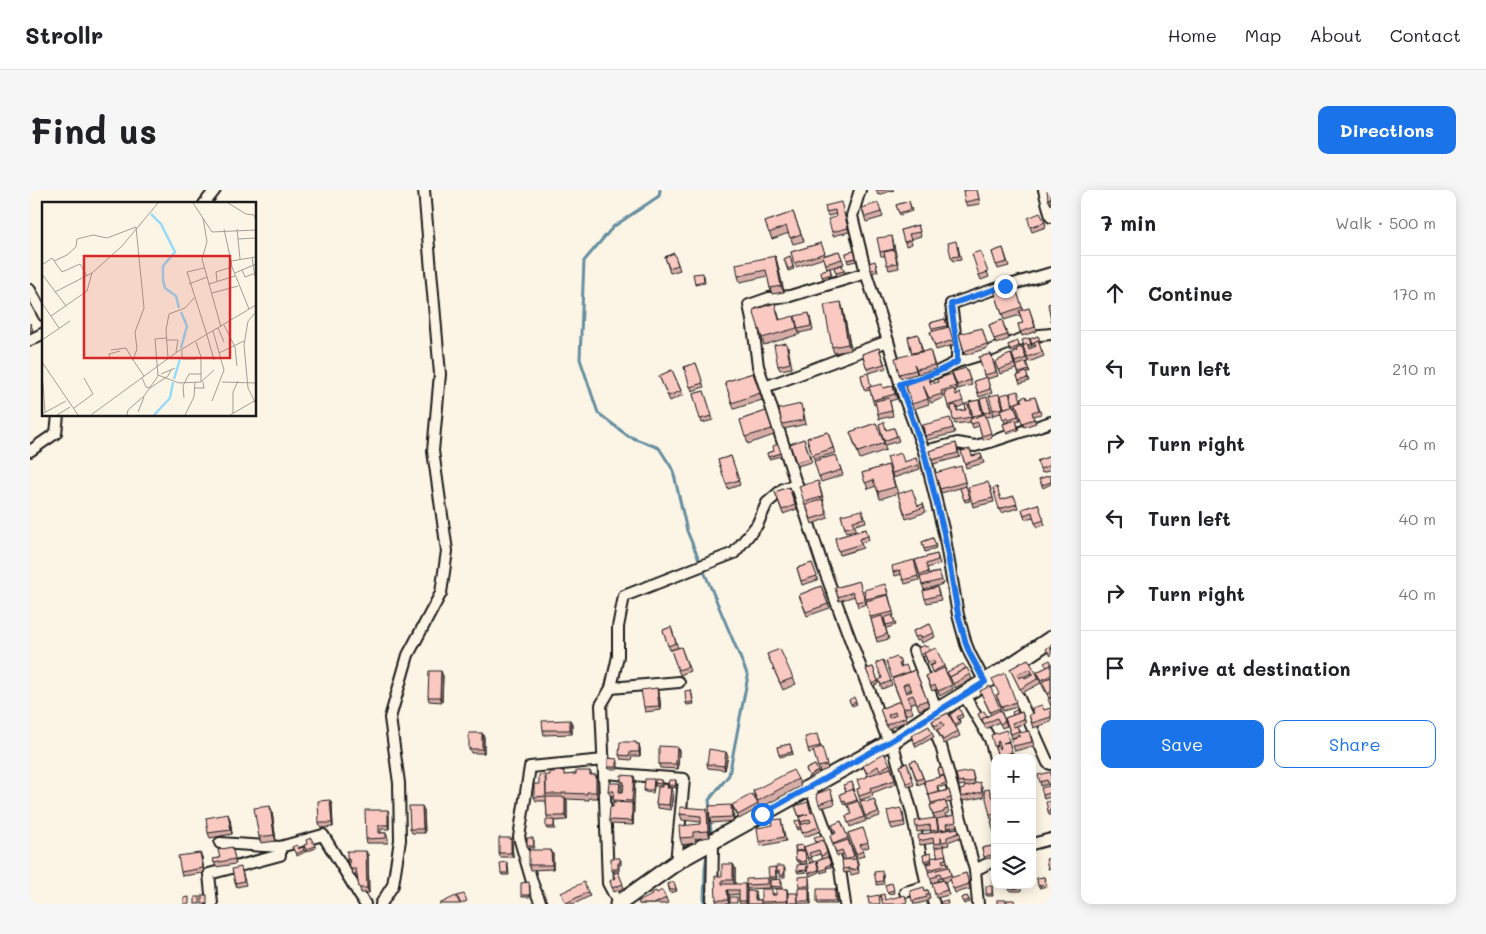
<!DOCTYPE html>
<meta charset="utf-8">
<style>
:root{--surface:#fff;--page:#f6f6f6;--text:#202124;--muted:#757577;--line:#e0e0e0;--accent:#1a73e8}
body{margin:0;font-family:Mali,sans-serif;background:var(--page);color:var(--text)}
.controls{position:absolute;right:15px;bottom:15px;display:grid;overflow:hidden;border-radius:10px;box-shadow:0 2px 12px #0003}
.controls button{width:45px;height:45px;display:grid;place-items:center;padding:0;border:0;border-bottom:1px solid var(--line);background:var(--surface);color:var(--text);font:25px sans-serif}
.stop{position:absolute;width:15px;height:15px;margin:-11px;border:4px solid #1a73e8;border-radius:50%;background:#fff}
.stop.end{background:#1a73e8;border-color:#fff;box-shadow:0 1px 5px #0008}
.list{margin:0;padding:0;list-style:none}
h2{display:flex;justify-content:space-between;align-items:center;height:65px;margin:0;padding:0 20px;font-size:21px}
h2 small{font-size:16px;font-weight:400;color:var(--muted)}
.list li{display:grid;grid-template-columns:32px 1fr auto;gap:15px;align-items:center;box-sizing:border-box;height:75px;padding:0 20px;border-top:1px solid var(--line)}
.list b{display:block;font-size:19px;white-space:nowrap}
.list em{font-size:16px;font-style:normal;color:var(--muted)}
.actions{display:flex;gap:10px;padding:15px 20px}
.actions a{flex:1;padding:11px 0;border:1px solid var(--accent);border-radius:10px;text-align:center;font-size:18px;color:var(--accent)}
.actions .main{background:var(--accent);color:#fff}
.icon{flex:none;width:28px;height:28px;fill:none;stroke:currentColor;stroke-width:2;stroke-linecap:round;stroke-linejoin:round}
.map{position:relative;flex:none;width:1021px;height:714px;overflow:hidden;border-radius:10px}
header{display:flex;align-items:center;gap:30px;box-sizing:border-box;height:70px;padding:0 25px;background:var(--surface);border-bottom:1px solid var(--line)}
header strong{font-size:24px}
nav{display:flex;gap:28px;margin-inline-start:auto;font-size:18px}
.intro{display:flex;align-items:center;justify-content:space-between;box-sizing:border-box;height:120px;padding:0 30px}
h1{margin:0;font-size:35px}
.button{padding:12px 22px;border-radius:10px;background:var(--accent);color:#fff;font-size:18px;font-weight:700}
main{display:flex;gap:30px;padding:0 30px}
aside{flex:1;background:var(--surface);border-radius:10px;box-shadow:0 2px 12px #0003}
.map>svg:first-child{display:block}
</style>
<header>
<strong>Strollr</strong>
<nav><a>Home</a><a>Map</a><a>About</a><a>Contact</a></nav>
</header>
<div class="intro"><h1>Find us</h1><a class="button">Directions</a></div>
<main>
<div class="map">
<svg width="1021" height="714" viewBox="0 0 1021 714">
<rect width="100%" height="100%" fill="#fcf5e5"/>
<filter id="ink" filterUnits="userSpaceOnUse"><feTurbulence type="fractalNoise" baseFrequency=".02" numOctaves="2"/><feDisplacementMap in="SourceGraphic" scale="10" xChannelSelector="R" yChannelSelector="G"/><feConvolveMatrix kernelMatrix="1 2 1 2 8 2 1 2 1" color-interpolation-filters="sRGB"/></filter>
<g filter="url(#ink)">
<g fill="none" stroke-linecap="round" stroke-linejoin="round">
<!-- stream -->
<g stroke="#658ea0" stroke-width="3">
<polyline points="630,0 629,6 583,37 554,71 550,169 568,223 598,246 629,258 643,280 657,341 718,486 699,585 679,610 680,619"/>
<polyline points="680,625 681,645"/>
<polyline points="674,714 675,678 677,664"/>
</g>
<defs>
<g id="street">
<polyline points="830,0 822,26 836,83 858,151 874,207 894,261 914,343 928,425 936,454 940,464 955,492"/>
<polyline points="1014,0 1021,27"/>
<polyline points="174,14 185,0"/>
<path d="M836,83L760,106L739,108L719,115C724,135 725,155 728,176L792,374L859,553"/>
<polyline points="0,100 14,126"/>
<polyline points="0,150 14,143"/>
<polyline points="927,172 927,158 921,114 959,101 1021,83"/>
<polyline points="870,194 905,183 927,172 950,165 972,156 1000,146 1021,144"/>
<polyline points="735,197 858,151"/>
<polyline points="0,261 26,243 28,225"/>
<polyline points="894,261 927,253 945,256 960,252 1021,232"/>
<polyline points="884,461 907,521"/>
<polyline points="976,479 1018,573 1021,574"/>
<polyline points="581,498 649,492"/>
<polyline points="934,505 960,549 965,568"/>
<polyline points="899,527 911,556 945,680 948,714"/>
<polyline points="862,551 882,623 897,696 904,714"/>
<polyline points="574,583 654,589 646,673"/>
<polyline points="780,597 810,679 815,714"/>
<polyline points="190,653 250,657 293,645 335,714"/>
<polyline points="1002,654 1021,649"/>
<polyline points="945,680 965,670"/>
<polyline points="875,702 897,696"/>
<polyline points="182,714 179,684 250,665 250,657"/>
<polyline points="351,714 363,695 370,650 369,593 360,528 378,465 411,403 417,361 403,261 410,184 394,0"/>
<polyline points="511,714 503,695 489,647 500,577 574,570"/>
<polyline points="589,714 578,693 575,608 571,515 581,498 588,466 588,437 594,406 704,363 727,335 737,313 753,299 767,294"/>
<polyline points="682,714 683,651"/>
</g>
<polyline id="secondary" points="588,714 651,669 859,553 907,521 976,479 1021,449"/>
</defs>
<!-- street casing -->
<use href="#street" stroke="#1c1c1c" stroke-width="14"/>
<!-- secondary casing -->
<use href="#secondary" stroke="#1c1c1c" stroke-width="19"/>
<!-- street -->
<use href="#street" stroke="#fcf5e5" stroke-width="10"/>
<!-- secondary -->
<use href="#secondary" stroke="#fcf5e5" stroke-width="15"/>
</g>
<!-- wall -->
<g fill="#d6ada7" stroke="#1c1c1c" fill-rule="evenodd">
<polygon points="846,0 864,0 848,5"/>
<polygon points="947,0 950,14 937,16 935,12"/>
<polygon points="1021,0 1021,15 1018,9"/>
<polygon points="879,11 882,21 870,25 866,15"/>
<polygon points="848,13 853,27 836,32 832,18"/>
<polygon points="812,16 819,42 803,46 802,42 806,27 806,24 798,26 796,22"/>
<polygon points="763,22 774,51 763,54 759,43 742,49 735,32"/>
<polygon points="1015,32 1016,37 1002,42 1000,37"/>
<polygon points="888,35 891,46 881,49 882,54 876,56 871,40"/>
<polygon points="862,46 869,78 859,80 855,66 851,66 850,62"/>
<polygon points="791,53 795,65 809,61 814,74 797,79 794,68 766,77 761,62"/>
<polygon points="928,56 931,70 923,71 921,67"/>
<polygon points="973,58 979,76 968,79 962,62"/>
<polygon points="824,61 826,71 818,73 816,63"/>
<polygon points="950,61 959,87 951,90 949,85"/>
<polygon points="644,63 650,80 640,83 635,67"/>
<polygon points="745,66 747,72 754,102 742,104 740,98 738,86 710,92 708,86"/>
<polygon points="760,66 764,79 758,81 754,69"/>
<polygon points="839,73 846,74 848,81 842,83"/>
<polygon points="812,75 815,83 807,86 804,77"/>
<polygon points="800,78 802,86 793,89 791,81"/>
<polygon points="674,85 675,93 665,95 665,93"/>
<polygon points="984,93 993,120 999,118 1007,141 992,146 988,134 993,133 990,125 974,130 964,100"/>
<polygon points="813,119 821,160 804,163 802,157"/>
<polygon points="747,120 750,130 767,137 779,123 783,140 769,143 768,140 770,144 734,155 732,148"/>
<polygon points="915,129 917,137 919,137 924,155 906,160 900,142 903,141 900,133"/>
<polygon points="972,130 979,149 966,154 959,135"/>
<polygon points="0,133 3,140 0,141"/>
<polygon points="952,138 958,158 935,165 929,144"/>
<polygon points="888,144 893,162 900,160 906,179 888,184 886,178 887,184 871,188 869,184 882,164 878,147"/>
<polygon points="1008,146 1011,153 1009,154 1014,166 999,172 993,156 999,148 1002,156 998,157 999,159 1006,156 1003,156 1000,149"/>
<polygon points="988,151 990,158 992,157 998,172 996,173 1000,182 996,183 999,191 990,194 987,186 989,185 982,164 987,162 986,160 981,162 978,155"/>
<polygon points="758,157 762,178 750,180 748,176"/>
<polygon points="849,158 856,178 839,183 832,164"/>
<polygon points="961,164 968,186 957,189 962,203 949,207 944,191 955,188 949,167"/>
<polygon points="981,164 986,179 970,184 965,172"/>
<polygon points="666,173 674,197 662,201 654,177"/>
<polygon points="936,178 942,195 928,199 922,182"/>
<polygon points="642,180 653,205 640,211 629,186"/>
<polygon points="723,183 732,210 704,219 695,192"/>
<polygon points="922,184 927,200 925,201 925,203 926,205 930,203 934,215 927,218 928,221 936,220 935,214 938,214 942,229 943,228 939,212 949,210 953,225 954,225 950,209 957,207 963,226 956,227 962,248 953,250 949,236 943,238 941,232 925,234 921,220 920,220 915,205 912,205 913,208 901,213 895,199 899,214 883,219 875,193 898,186 901,194 908,192 907,189"/>
<polygon points="831,185 841,197 854,198 863,196 867,209 860,211 863,226 849,229 846,214 844,215 840,200 835,201"/>
<polygon points="674,201 683,230 672,233 663,204"/>
<polygon points="980,203 991,211 1005,207 1011,224 1003,226 1006,233 994,237 987,216 985,216 990,230 986,231 989,240 977,244 973,234 980,231 975,233 971,223 964,225 963,220 969,204 974,218 984,215"/>
<polygon points="773,219 776,234 754,239 752,234"/>
<polygon points="736,221 744,245 718,254 710,230"/>
<polygon points="920,228 925,243 897,250 895,246"/>
<polygon points="846,233 856,260 830,269 820,242"/>
<polygon points="849,234 857,240 864,238 869,251 855,255"/>
<polygon points="798,242 805,263 784,269 777,248"/>
<polygon points="774,249 782,272 767,276 760,254"/>
<polygon points="926,253 930,267 903,274 899,261"/>
<polygon points="748,254 751,266 739,269 737,263 744,261"/>
<polygon points="931,261 942,266 951,264 954,273 936,278"/>
<polygon points="806,265 813,285 791,292 784,271"/>
<polygon points="701,266 710,295 698,299 688,270"/>
<polygon points="1021,266 1021,280 1012,283 1007,271"/>
<polygon points="886,268 890,279 863,288 862,283 875,272"/>
<polygon points="858,275 868,303 850,309 846,296 838,299 832,283"/>
<polygon points="931,276 940,311 935,312 930,298 911,303 910,299"/>
<polygon points="1021,285 1021,294 1013,298 1009,289"/>
<polygon points="788,291 794,311 793,311 798,328 782,334 776,316 775,316 774,312"/>
<polygon points="960,296 964,312 943,317 942,313"/>
<polygon points="759,297 767,319 753,324 745,302"/>
<polygon points="868,304 888,316 893,314 896,322 876,329"/>
<polygon points="984,306 988,318 971,323 969,319 971,310"/>
<polygon points="1008,314 1015,335 1007,337 1003,327 995,329 992,319"/>
<polygon points="834,324 836,332 825,335 826,340 816,342 811,325"/>
<polygon points="836,339 839,350 831,353 833,358 810,365 805,348"/>
<polygon points="903,348 906,358 895,362 892,352"/>
<polygon points="907,364 910,374 897,378 899,384 909,382 913,394 894,400 885,370"/>
<polygon points="782,373 788,390 772,395 767,378"/>
<polygon points="885,375 889,390 875,394 872,384 865,386 863,382"/>
<polygon points="829,391 836,414 828,417 825,406 809,411 805,398"/>
<polygon points="791,396 800,418 777,426 769,405"/>
<polygon points="907,397 911,410 897,413 895,409"/>
<polygon points="857,399 864,426 863,426 866,435 857,438 854,429 853,429 859,449 847,452 841,429 834,400"/>
<polygon points="900,434 905,447 891,453 890,450 887,451 883,441"/>
<polygon points="641,437 648,458 640,460 633,440"/>
<polygon points="651,457 660,481 650,485 641,460"/>
<polygon points="895,457 900,461 914,476 916,481 915,481 923,499 910,506 907,499 902,501 896,486 903,483 900,476 904,474 899,476 895,466 891,467 890,465"/>
<polygon points="737,464 763,488 766,494 753,500"/>
<path d="M869,469L872,477L879,482L885,480L899,516L889,520L886,512L880,514L883,523L876,525L864,495L868,470ZM881,499V501L876,503L875,502Z"/>
<path d="M998,469L1011,493L992,503L980,479ZM1001,483L1002,484L995,488V486Z"/>
<polygon points="853,470 862,495 852,499 849,490 852,489"/>
<polygon points="1021,472 1021,508 1019,508 1013,497 1007,482 1017,477"/>
<polygon points="843,477 849,493 843,496 836,479"/>
<polygon points="936,478 940,484 942,489 925,498 917,482"/>
<polygon points="975,483 987,517 973,521 966,505 969,504"/>
<polygon points="413,486 412,512 399,511 398,507"/>
<polygon points="661,500 664,514 657,515 656,513"/>
<polygon points="950,501 970,518 977,536 972,538 969,532 956,539 948,524 957,526 961,525"/>
<polygon points="629,502 631,520 615,522 614,517"/>
<polygon points="819,510 826,512 827,514 822,516"/>
<polygon points="870,511 877,531 858,539 850,519"/>
<polygon points="1021,518 1021,532 1003,538 999,525"/>
<polygon points="992,522 996,533 987,536 990,543 1001,545 1004,556 985,561 983,556 990,546 990,545 982,548 975,528"/>
<polygon points="918,523 928,541 930,546 914,554 904,536 902,531"/>
<polygon points="932,524 933,527 929,529 931,534 926,537 920,527"/>
<polygon points="540,530 542,534 542,544 514,545 513,540"/>
<polygon points="976,540 982,563 986,568 968,568 968,566 964,556"/>
<polygon points="452,543 454,547 454,563 441,563 439,559"/>
<polygon points="902,543 904,547 886,557 881,546"/>
<polygon points="788,548 798,579 790,582 784,562 779,563 778,559"/>
<polygon points="607,554 609,554 610,559 610,566 602,566 601,570 591,569 589,565"/>
<polygon points="760,554 763,564 750,567 747,557"/>
<polygon points="647,557 649,561 648,579 630,578 629,574"/>
<polygon points="698,566 695,580 678,578 677,574"/>
<polygon points="587,569 588,571 588,579 579,579 578,577"/>
<polygon points="886,570 895,592 888,595 880,572"/>
<polygon points="877,573 884,595 878,597 870,576"/>
<polygon points="860,574 866,594 842,603 843,606 830,610 827,599 830,598 837,587 837,585 833,576"/>
<polygon points="785,575 789,583 780,588 776,579"/>
<polygon points="912,578 917,595 908,598 909,602 919,600 922,612 916,613 919,623 915,624 916,627 926,630 927,636 918,638 918,639 928,638 931,647 918,652 919,655 914,656 913,654 913,656 922,688 936,683 940,699 925,703 921,690 915,692 919,705 906,708 902,693 912,690 912,688 908,689 909,691 902,693 896,674 902,673 902,671 895,673 893,665 903,668 908,667 905,658 904,653 890,655 889,651 901,642 900,640 887,642 886,637 904,628 900,615 902,615 894,591 910,587 908,579"/>
<polygon points="560,581 562,585 566,585 568,592 568,608 559,608 559,610 536,609 537,611 537,630 524,631 525,639 517,639 516,637 518,630 517,626 516,611 506,611 504,607 509,594 535,585 546,584"/>
<polygon points="942,581 945,593 952,597 954,607 933,611 931,607 935,597 935,595 929,596 928,592"/>
<polygon points="1021,582 1021,608 1021,607 1014,609 1013,605 1019,596 1018,594 1011,596 1010,592"/>
<polygon points="604,586 605,590 603,616 604,617 603,635 581,634 579,630 584,612 583,606 580,605 578,601 590,593 592,598 591,602 593,602 594,596 593,596 591,591"/>
<polygon points="768,589 771,596 730,618 725,608 723,601"/>
<polygon points="631,590 632,592 632,596 625,596 625,593"/>
<polygon points="646,590 646,598 639,597 638,595"/>
<polygon points="625,592 623,603 615,602 614,600"/>
<polygon points="822,592 825,602 824,602 836,631 820,637 816,626 822,624 819,617 818,618 816,614 814,615 810,604 816,602"/>
<polygon points="638,595 639,598 643,603 641,620 628,618 626,614 632,597"/>
<polygon points="800,599 805,614 791,618 789,614"/>
<polygon points="959,599 962,608 965,608 965,629 961,629 960,625"/>
<polygon points="844,609 850,626 837,630 830,611 836,612"/>
<polygon points="1021,611 1021,625 1019,625 1018,621"/>
<polygon points="302,614 303,637 291,638 289,633"/>
<polygon points="728,614 729,618 709,629 702,615"/>
<polygon points="240,616 242,622 246,651 231,653 229,647"/>
<polygon points="765,616 782,623 784,622 791,641 774,647 771,639 768,640 765,631 772,635"/>
<polygon points="703,619 704,631 681,633 680,628"/>
<polygon points="394,620 395,643 382,643 380,639"/>
<polygon points="873,622 875,636 862,639 860,634"/>
<polygon points="650,624 679,625 680,647 665,649 666,653 652,655 650,648 671,634 671,632 652,630"/>
<polygon points="359,625 359,639 351,639 351,643 356,643 358,648 358,653 337,653 336,649"/>
<polygon points="200,629 202,644 180,648 178,643"/>
<polygon points="751,629 756,651 731,656 729,652 743,635"/>
<polygon points="811,631 828,673 829,683 821,685 820,682 814,683 813,679 816,670 814,664 807,666 800,646 805,643"/>
<polygon points="833,638 839,657 832,659 834,666 827,668 818,643"/>
<polygon points="792,645 801,677 796,678 797,681 791,683 787,671 792,669 790,664 781,667 783,672 780,673 774,657 777,674 770,674 770,672 767,672 766,670 765,656 774,657 786,653"/>
<polygon points="481,648 482,652 483,667 470,667 469,663"/>
<polygon points="504,650 504,658 498,658 497,656"/>
<polygon points="274,655 285,656 286,658 276,662"/>
<polygon points="962,656 965,667 955,669 952,658"/>
<polygon points="202,657 206,674 186,677 183,669 190,668"/>
<polygon points="262,657 269,659 272,657 275,662 267,666"/>
<polygon points="523,664 523,679 501,680 499,675"/>
<polygon points="338,665 339,703 331,703 327,684 323,684 319,674 318,674 317,669"/>
<polygon points="172,667 174,683 152,686 151,682"/>
<polygon points="591,670 591,675 589,675 589,681 582,681 581,679"/>
<polygon points="786,671 789,682 780,686 777,678"/>
<polygon points="703,674 705,678 705,694 717,699 717,701 725,701 726,710 731,710 744,703 744,705 746,705 751,699 741,698 740,696 752,691 752,699 757,699 758,704 758,714 710,714 709,711 709,704 699,705 699,714 687,714 686,710 692,686"/>
<polygon points="478,675 479,685 472,685 471,683"/>
<polygon points="777,676 777,682 768,683 767,681"/>
<polygon points="745,677 747,689 740,689 739,687"/>
<polygon points="755,678 755,687 750,687 749,683 747,683 746,681"/>
<polygon points="212,681 216,695 207,697 205,693"/>
<polygon points="588,682 594,698 584,702 580,691 585,688"/>
<polygon points="853,684 854,694 846,695 846,692"/>
<polygon points="1014,687 1017,696 1009,698 1007,688"/>
<polygon points="738,688 740,693 740,698 717,699 716,695"/>
<polygon points="779,688 780,698 779,698 780,702 781,714 769,714 769,713 769,714 759,714 758,713 768,704 769,698 769,696"/>
<polygon points="644,692 647,701 640,703 638,694"/>
<polygon points="862,693 864,703 858,704 855,695"/>
<polygon points="500,695 500,707 492,707 491,705"/>
<polygon points="991,695 991,701 980,701 979,699"/>
<polygon points="962,696 963,706 957,706 956,704"/>
<polygon points="898,700 900,708 897,709 898,711 887,714 884,714 880,701"/>
<polygon points="558,702 560,706 544,714 536,714 531,703"/>
<polygon points="627,703 636,708 638,713 635,714 609,714"/>
<polygon points="807,703 807,714 788,714 787,711"/>
<polygon points="937,706 940,712 934,714 931,708"/>
</g>
<!-- shaded-wall -->
<g fill="#ae8d88" stroke="#1c1c1c">
<polygon points="745,66 747,72 754,102 751,96"/>
<polygon points="811,112 813,119 821,160 818,154"/>
<polygon points="411,481 413,486 412,512 410,507"/>
<polygon points="627,498 629,502 631,520 629,516"/>
<polygon points="540,530 542,534 542,544 540,540"/>
<polygon points="452,543 454,547 454,563 452,559"/>
<polygon points="609,554 610,559 610,566 609,562"/>
<polygon points="647,557 649,561 648,579 646,574"/>
<polygon points="696,562 698,566 695,580 694,576"/>
<polygon points="566,585 568,592 568,608 566,602"/>
<polygon points="604,586 605,590 604,616 602,611"/>
<polygon points="590,593 592,598 591,606 589,602"/>
<polygon points="641,598 643,603 641,620 639,615"/>
<polygon points="535,607 537,611 537,630 535,626"/>
<polygon points="300,610 302,614 303,637 302,633"/>
<polygon points="602,613 604,617 603,635 602,631"/>
<polygon points="701,615 703,619 704,631 702,627"/>
<polygon points="240,616 242,622 246,651 244,645"/>
<polygon points="392,616 394,620 395,643 393,639"/>
<polygon points="677,619 679,625 680,647 678,641"/>
<polygon points="358,620 359,625 359,639 358,635"/>
<polygon points="198,624 200,629 202,644 201,640"/>
<polygon points="481,648 482,652 483,667 481,663"/>
<polygon points="521,660 523,664 523,679 522,675"/>
<polygon points="336,661 338,665 339,703 337,698"/>
<polygon points="170,663 172,667 174,683"/>
<polygon points="703,674 705,678 705,695 703,690"/>
<polygon points="715,694 717,699 717,714 715,711"/>
<polygon points="779,698 780,702 781,714 779,711"/>
<polygon points="757,699 758,704 758,714 757,711"/>
<polygon points="805,699 807,703 807,714 805,711"/>
<polygon points="697,700 699,705 699,714 698,710"/>
</g>
<!-- building -->
<g fill="#f9c9c2" stroke="#1c1c1c" fill-rule="evenodd">
<polygon points="938,0 947,0 949,9 935,12 933,1"/>
<polygon points="1017,0 1021,0 1021,8 1018,9"/>
<polygon points="879,11 881,19 869,23 866,15"/>
<polygon points="811,12 818,38 802,42 798,29 806,27 805,20 796,22 795,16"/>
<polygon points="848,13 851,22 835,27 832,18"/>
<polygon points="763,22 771,44 760,48 756,36 739,43 735,32"/>
<polygon points="1010,23 1015,32 1000,37 998,28"/>
<polygon points="888,35 890,42 879,44 881,50 874,52 871,40"/>
<polygon points="862,46 864,59 850,62 847,48"/>
<polygon points="926,51 929,66 921,67 918,53"/>
<polygon points="791,53 795,63 764,73 761,62"/>
<polygon points="973,58 977,72 966,75 962,62"/>
<polygon points="864,60 867,73 857,75 854,62"/>
<polygon points="809,61 812,69 796,74 793,66"/>
<polygon points="824,61 826,68 817,70 816,63"/>
<polygon points="950,61 958,82 949,85 942,64"/>
<polygon points="644,63 648,75 639,78 635,67"/>
<polygon points="745,66 751,96 740,98 736,80 708,86 706,74"/>
<polygon points="760,66 763,77 758,79 754,69"/>
<polygon points="845,71 847,79 841,80 839,73"/>
<polygon points="812,75 814,81 806,83 804,77"/>
<polygon points="800,78 801,84 792,87 791,81"/>
<polygon points="673,83 674,91 665,93 663,84"/>
<polygon points="984,93 992,117 972,124 964,100"/>
<polygon points="811,112 818,154 802,157 794,115"/>
<polygon points="745,113 749,130 764,126 767,138 732,148 723,120"/>
<polygon points="1021,113 1021,131 1018,114"/>
<polygon points="999,118 1005,137 990,142 988,134 993,133 989,121"/>
<polygon points="779,123 781,136 768,139 765,126"/>
<polygon points="915,129 917,136 902,139 900,133"/>
<polygon points="972,130 977,145 964,149 959,135"/>
<polygon points="919,137 923,150 905,156 900,142"/>
<polygon points="952,138 957,154 934,161 929,144"/>
<polygon points="888,144 892,161 882,163 878,147"/>
<polygon points="1008,146 1010,151 1009,152 1008,150 1004,152 1005,153 1002,154 1000,149"/>
<polygon points="999,148 1001,154 994,156 992,150"/>
<polygon points="1008,150 1012,162 997,167 993,156 997,154 999,159 1006,156 1004,152"/>
<polygon points="988,151 989,156 980,160 978,155"/>
<polygon points="756,153 760,173 748,176 744,155"/>
<polygon points="992,157 996,168 985,172 982,164 987,162 986,159"/>
<polygon points="849,158 854,174 837,179 832,164"/>
<polygon points="900,160 904,175 887,179 884,174 886,180 869,184 865,168"/>
<polygon points="961,164 966,182 954,185 949,167"/>
<polygon points="981,164 984,174 968,180 965,172 973,168 973,167"/>
<polygon points="996,172 999,180 989,183 986,176"/>
<polygon points="666,173 673,193 660,197 654,177"/>
<polygon points="936,178 940,190 927,195 922,182"/>
<polygon points="642,180 651,201 638,206 629,186"/>
<polygon points="996,182 998,188 989,191 987,186"/>
<polygon points="723,183 730,203 702,213 695,192"/>
<polygon points="838,183 841,197 834,199 831,185"/>
<polygon points="922,184 926,196 911,201 912,204 899,208 893,195 898,209 882,214 875,193 898,186 901,194 908,192 907,189"/>
<polygon points="957,187 960,199 948,203 944,191"/>
<polygon points="852,194 853,198 863,196 865,204 843,210 839,197"/>
<polygon points="924,199 926,205 930,203 933,211 918,216 914,202"/>
<polygon points="674,201 682,226 670,229 663,204"/>
<polygon points="988,201 991,211 983,214 980,203"/>
<polygon points="979,203 983,216 974,218 971,205"/>
<polygon points="969,204 973,218 963,220 959,206"/>
<polygon points="996,206 997,209 1005,207 1009,220 1002,222 1004,229 992,233 986,213 992,211 991,208"/>
<polygon points="957,207 961,221 954,223 950,209"/>
<polygon points="859,208 862,221 848,224 845,211"/>
<polygon points="949,210 952,224 943,226 939,212"/>
<polygon points="771,214 774,230 752,234 749,219"/>
<polygon points="935,214 938,214 941,227 923,230 921,216 926,215 927,221 936,220"/>
<polygon points="984,215 988,226 979,229 978,227 973,229 970,220"/>
<polygon points="736,221 742,239 715,247 710,230"/>
<polygon points="955,224 961,243 952,246 948,232 941,234 940,229"/>
<polygon points="920,228 923,238 895,246 893,235"/>
<polygon points="986,230 988,238 976,242 973,234"/>
<polygon points="854,232 856,240 864,238 867,246 854,251 849,234"/>
<polygon points="846,233 854,253 828,262 820,242"/>
<polygon points="798,242 803,258 782,265 777,248"/>
<polygon points="774,249 780,268 766,272 760,254"/>
<polygon points="926,253 928,263 902,270 899,261"/>
<polygon points="748,254 751,263 738,267 737,263 744,261 743,256"/>
<polygon points="940,259 942,266 951,264 952,268 935,274 931,261"/>
<polygon points="871,263 874,272 886,268 888,275 862,283 857,267"/>
<polygon points="806,265 811,280 789,287 784,271"/>
<polygon points="701,266 709,290 696,294 688,270"/>
<polygon points="1021,266 1021,275 1010,279 1007,271"/>
<polygon points="858,275 865,297 848,302 843,290 835,293 832,283"/>
<polygon points="931,276 935,292 910,299 905,283"/>
<polygon points="1021,285 1021,292 1012,295 1009,289"/>
<polygon points="788,291 792,307 774,312 769,296"/>
<polygon points="958,292 963,308 942,313 938,297"/>
<polygon points="936,296 940,308 934,310 930,298"/>
<polygon points="759,297 765,315 752,320 745,302"/>
<polygon points="967,297 971,310 984,306 987,314 969,319 963,298"/>
<polygon points="882,299 888,316 893,314 894,317 875,324 868,304"/>
<polygon points="792,309 797,324 781,329 776,315"/>
<polygon points="1008,314 1014,330 1005,333 1002,322 994,325 992,319"/>
<polygon points="832,320 834,328 823,331 824,336 815,338 811,325"/>
<polygon points="836,339 838,346 829,349 831,354 808,361 805,348"/>
<polygon points="903,348 906,356 894,359 892,352"/>
<polygon points="907,364 908,370 896,374 898,382 890,385 885,370"/>
<polygon points="884,370 888,386 873,390 870,380 863,382 862,376"/>
<polygon points="782,373 787,386 771,391 767,378"/>
<polygon points="909,382 912,390 892,395 890,387"/>
<polygon points="829,391 835,410 826,412 823,402 808,407 805,398"/>
<polygon points="855,394 858,404 836,409 834,400"/>
<polygon points="791,396 798,414 776,422 769,405"/>
<polygon points="907,397 909,405 895,409 893,401"/>
<polygon points="858,405 863,422 840,427 836,411"/>
<polygon points="862,425 865,433 856,435 854,428"/>
<polygon points="852,426 857,444 846,448 841,429"/>
<polygon points="900,434 904,443 890,448 889,446 885,447 883,441"/>
<polygon points="641,437 646,453 638,456 633,440"/>
<polygon points="894,455 895,457 898,456 900,461 890,465 888,458"/>
<polygon points="1021,455 1021,466 1016,459"/>
<polygon points="651,457 658,477 648,480 641,460"/>
<polygon points="906,458 914,476 902,482 900,476 905,474 903,470 898,472 894,463"/>
<polygon points="750,459 763,488 750,493 737,464"/>
<polygon points="867,467 868,470 869,469 871,474 869,474 870,477 876,475 879,482 862,488 856,471"/>
<path d="M998,469L1009,488L990,499L980,479ZM1000,479L1003,484L995,488L994,486L989,488L987,484Z"/>
<polygon points="853,470 861,491 851,495 849,490 852,488 846,473"/>
<polygon points="1020,470 1021,472 1021,475 1017,477 1014,473"/>
<polygon points="933,474 936,478 920,487 917,482"/>
<polygon points="1021,475 1021,485 1012,490 1007,482"/>
<polygon points="843,477 848,491 842,494 836,479"/>
<polygon points="914,478 922,495 908,501 905,495 901,497 896,486"/>
<polygon points="937,478 940,484 923,494 920,487"/>
<path d="M885,480L897,510L887,514L883,505L878,507L881,516L874,519L862,489ZM878,493L882,501L876,503L873,495Z"/>
<polygon points="399,481 411,481 410,507 398,507"/>
<polygon points="975,483 986,512 972,517 966,505 969,504 962,489"/>
<polygon points="1021,487 1021,502 1018,504 1012,492"/>
<polygon points="960,496 970,518 960,522 950,501"/>
<polygon points="627,498 629,516 614,517 611,500"/>
<polygon points="661,500 663,512 656,513 655,501"/>
<polygon points="824,507 826,512 821,514 819,510"/>
<polygon points="1021,508 1021,517 1018,509"/>
<path d="M870,511L876,527L856,535L850,519ZM865,522L866,525L859,528L858,525Z"/>
<polygon points="1012,515 1014,520 1021,518 1021,527 1002,533 999,525 1004,523 1002,518"/>
<polygon points="929,518 932,524 927,527 930,532 925,534 920,525"/>
<polygon points="970,520 975,531 970,534 967,528 954,534 952,529"/>
<polygon points="987,520 988,523 983,525 982,522"/>
<polygon points="954,521 957,526 952,529 951,530 948,524"/>
<polygon points="992,522 994,529 982,533 984,537 987,536 989,541 981,544 975,528"/>
<polygon points="918,523 928,541 913,550 907,540 914,536 912,532 905,536 902,531"/>
<polygon points="540,530 540,540 513,540 512,531"/>
<polygon points="899,536 902,543 885,553 881,546"/>
<polygon points="976,540 979,551 973,553 979,552 982,562 974,565 984,563 985,568 970,568 970,565 968,566 965,557 968,556 969,559 971,558 969,551 967,552 968,555 964,556 961,545"/>
<polygon points="999,541 1002,552 983,556 981,549 990,546 989,543"/>
<rect x="439" y="543" width="13" height="16"/>
<polygon points="787,544 790,556 778,559 775,547"/>
<polygon points="590,552 606,552 606,554 609,554 609,562 600,562 600,566 589,565"/>
<polygon points="760,554 762,562 749,565 747,557"/>
<polygon points="629,556 647,557 646,574 629,574"/>
<polygon points="792,557 797,575 788,577 783,560"/>
<polygon points="679,559 696,562 694,576 677,574"/>
<polygon points="854,563 860,574 850,580 848,576 837,583 833,576"/>
<polygon points="578,568 587,569 587,577 578,577"/>
<polygon points="886,570 893,588 887,590 880,572"/>
<polygon points="877,573 883,591 876,593 870,576"/>
<polygon points="785,575 788,581 779,586 776,579"/>
<polygon points="861,578 865,590 840,598 841,602 829,606 827,599 830,598 827,590 837,587 837,586"/>
<polygon points="912,578 914,585 910,586 908,579"/>
<polygon points="763,580 768,589 728,611 723,601"/>
<polygon points="534,581 534,585 546,584 546,581 560,581 560,585 566,585 566,602 557,602 557,604 532,603 533,604 516,604 516,585 520,585 520,582"/>
<polygon points="942,581 944,591 934,593 933,591 928,592 926,584"/>
<polygon points="1021,582 1021,607 1020,603 1013,605 1011,598 1019,596 1017,590 1010,592 1008,585"/>
<polygon points="509,585 515,585 516,606 504,607 504,594 509,594"/>
<polygon points="591,585 604,586 602,611 583,610 584,601 578,601 579,593 590,593 589,602 593,602 594,592 591,591"/>
<polygon points="914,586 916,593 907,596 908,601 898,604 894,591"/>
<polygon points="615,589 624,589 623,600 614,600"/>
<polygon points="625,589 631,590 631,594 625,593"/>
<polygon points="639,590 646,590 645,596 638,595"/>
<polygon points="822,592 824,600 823,599 816,602 813,595"/>
<polygon points="950,592 952,602 931,607 930,600 934,599 934,597 944,595 943,594"/>
<polygon points="632,594 638,595 637,598 641,598 639,615 626,614 628,597 632,597"/>
<polygon points="800,599 803,609 789,614 786,604"/>
<polygon points="823,599 827,610 816,614 815,610 812,611 810,604"/>
<polygon points="959,599 962,608 965,608 965,624 960,625 954,600"/>
<polygon points="919,600 921,608 901,613 899,605"/>
<polygon points="722,604 728,614 708,625 702,615"/>
<polygon points="516,607 535,607 535,626 517,626"/>
<polygon points="844,609 848,622 835,626 830,611 835,610 836,612"/>
<polygon points="300,610 302,633 289,633 288,611"/>
<polygon points="828,611 834,627 818,633 816,626 822,624 818,615"/>
<polygon points="915,611 918,619 914,620 914,622 903,625 900,615"/>
<polygon points="1021,611 1021,620 1018,621 1016,612"/>
<polygon points="583,612 602,613 602,631 579,630 580,617 583,617"/>
<polygon points="778,612 781,623 784,622 789,637 772,643 770,635 781,632 780,629 771,632 769,627 778,624 769,626 765,616"/>
<polygon points="701,615 702,627 680,628 679,616"/>
<polygon points="240,616 244,645 229,647 224,618"/>
<polygon points="379,616 392,616 393,639 380,639"/>
<polygon points="650,617 677,619 678,641 663,642 663,647 650,648 649,636 671,634 671,626 650,624"/>
<polygon points="871,618 874,632 860,634 857,621"/>
<polygon points="335,620 358,620 358,635 349,635 349,643 356,643 356,648 336,649"/>
<polygon points="198,624 201,640 178,643 176,628"/>
<polygon points="925,625 926,632 916,634 917,639 909,640 907,629"/>
<polygon points="906,628 908,640 901,641 900,635 886,637 885,631"/>
<polygon points="751,629 754,647 729,652 727,638 743,635 742,630"/>
<rect x="516" y="630" width="8" height="7"/>
<polygon points="769,630 771,635 770,635 770,637 767,638 765,631"/>
<polygon points="965,630 965,647 961,631"/>
<polygon points="811,631 818,648 803,654 800,646 806,643 802,635"/>
<polygon points="833,638 838,652 830,655 833,661 826,664 818,643"/>
<polygon points="928,638 929,643 917,647 917,651 912,652 911,647 911,653 904,654 903,648 889,651 888,645"/>
<polygon points="792,645 795,651 786,653 784,647"/>
<polygon points="281,648 285,656 276,660 274,655 277,654 276,650"/>
<rect x="469" y="648" width="12" height="15"/>
<polygon points="497,648 503,648 504,656 497,656"/>
<polygon points="793,650 797,663 791,666 789,660 779,663 781,668 778,668 774,657"/>
<polygon points="818,650 824,666 816,670 812,660 806,662 803,655"/>
<polygon points="267,655 269,659 272,657 274,660 266,664 262,657"/>
<polygon points="773,655 774,660 766,661 765,656"/>
<polygon points="913,656 916,665 908,667 905,658"/>
<polygon points="962,656 964,664 954,667 952,658"/>
<polygon points="202,657 205,669 184,673 183,669 190,668 188,660"/>
<polygon points="499,660 521,660 522,675 499,675"/>
<polygon points="317,661 336,661 337,698 329,698 326,679 321,679 320,678 319,669 317,669"/>
<polygon points="775,661 776,671 770,672 769,670 766,670 765,662"/>
<polygon points="170,663 173,678 151,682 148,666"/>
<polygon points="901,663 902,669 894,671 893,665"/>
<polygon points="915,665 916,669 912,670 913,673 917,672 918,675 898,680 896,674 902,673 901,668"/>
<polygon points="798,667 801,674 796,676 797,678 790,681 787,671"/>
<polygon points="581,668 590,668 590,673 588,673 588,679 581,679"/>
<polygon points="1021,668 1021,678 1018,679 1016,669"/>
<polygon points="826,669 828,679 819,680 819,678 813,679 812,670"/>
<polygon points="786,671 789,680 779,683 777,678 779,677 778,674"/>
<polygon points="477,672 478,683 471,683 470,673"/>
<polygon points="692,674 703,674 703,690 692,690 692,694 715,694 715,711 709,711 709,700 697,700 698,710 686,710 685,686 692,686"/>
<polygon points="776,674 777,680 767,681 767,675"/>
<polygon points="746,676 754,676 754,685 749,685 749,681 746,681"/>
<polygon points="211,677 214,691 205,693 202,679"/>
<polygon points="745,677 746,687 739,687 738,678"/>
<polygon points="919,677 921,685 912,688 910,683 907,684 907,686 900,688 898,682"/>
<polygon points="852,681 853,691 846,692 844,682"/>
<polygon points="588,682 593,694 582,698 580,691 585,688 583,684"/>
<polygon points="936,683 939,694 923,699 920,688"/>
<polygon points="779,686 779,696 769,696 768,687"/>
<polygon points="1014,687 1016,694 1008,696 1007,688"/>
<polygon points="738,688 738,694 716,695 716,689"/>
<polygon points="751,689 751,697 740,696 740,690"/>
<rect x="962" y="689" width="3" height="4"/>
<polygon points="914,690 917,700 905,704 902,693"/>
<polygon points="499,692 500,705 491,705 491,693"/>
<polygon points="554,692 558,702 536,713 531,703"/>
<polygon points="644,692 646,699 640,700 638,694"/>
<polygon points="862,693 864,700 857,702 855,695"/>
<polygon points="979,695 990,695 990,698 979,699"/>
<rect x="956" y="696" width="6" height="8"/>
<polygon points="894,697 895,701 898,700 899,704 896,704 897,707 882,711 880,701"/>
<rect x="768" y="698" width="11" height="13"/>
<polygon points="731,699 742,699 742,705 746,705 746,699 757,699 757,711 731,712"/>
<rect x="787" y="699" width="18" height="12"/>
<polygon points="632,700 636,708 624,714 609,714 608,712 622,705 621,703 626,701 627,703"/>
<polygon points="717,701 725,701 725,710 731,710 731,714 717,714"/>
<polygon points="758,703 767,703 768,713 758,713"/>
<polygon points="434,704 437,711 431,714 427,706"/>
<polygon points="854,704 855,710 875,705 877,712 870,714 853,714 850,705"/>
<rect x="172" y="705" width="5" height="9"/>
<polygon points="849,705 850,714 839,714 838,707"/>
<polygon points="426,706 430,714 409,714"/>
<polygon points="937,706 939,710 933,712 931,708"/>
<polygon points="159,707 159,714 154,714 154,708"/>
<rect x="165" y="707" width="5" height="7"/>
<rect x="700" y="707" width="7" height="6"/>
<polygon points="917,710 918,714 911,714 910,712"/>
<rect x="967" y="710" width="9" height="4"/>
<polygon points="977,710 984,710 985,714 977,714"/>
</g>
</g>
<g fill="none" stroke-linecap="round" stroke-linejoin="round" filter="url(#ink)">
<!-- route -->
<polyline stroke="#1a73e8" stroke-width="6" points="732,624 859,552 955,492 940,464 936,454 928,424 914,343 894,262 870,194 905,183 927,172 927,158 921,114 975,96"/>
</g>
<!-- overview -->
<g transform="translate(12 12)">
<rect width="214" height="214" fill="#fcf5e5"/>
<path fill="none" stroke="#96daf8" stroke-width="2.5" d="M109,12L119,22L133,50L121,64V78L123,86L134,94L137,106M139,110L145,124L139,146M132,177L138,157M112,213L128,196L131,180"/>
<path fill="none" stroke="#a29e95" stroke-width="1" d="M151,1L170,30L214,28M186,1L204,12L212,13L214,18M161,16L165,40L160,57L179,125M182,27L189,59M195,27L198,57M196,37L214,36M210,55L214,81M12,59L25,53L34,45L35,37L51,33L65,36L94,25L102,106L93,130L95,147L91,158L102,174M0,63L10,56L20,70L38,62L45,74M190,65L207,107M162,66L145,70L165,133M200,68L203,75L214,71M193,71L214,62M0,72L24,104M175,79L174,70L190,65L189,59L214,55M147,82L165,75M167,82L193,74M13,90L50,71M170,91L196,84M0,101L17,126M214,110L206,119L202,143L206,186L214,202M9,114L45,89L50,71L80,44L116,1M182,123L193,145L195,164M176,126L182,140M165,133L172,158M0,138L28,119M124,138H136L134,150M154,140L159,155V180M69,148L84,146L91,158M140,148V157H154M177,151L202,139M126,156L124,128L127,112L143,106L152,96M68,157L67,152L78,149M0,160L36,213M119,172L133,166M116,173L137,181L159,180L172,168M100,176L104,185L108,186L126,174L129,168M180,180L214,181M1,181L3,210M153,186H162L161,180M142,196L141,184L147,172H159M170,199L182,168L171,129M32,206L51,192L42,176M96,210L102,195M191,211V190L196,179M0,212L24,199M15,213L28,205M49,213L135,150L214,103M85,213L86,208L102,194L116,174L113,137L124,136M143,213L152,195L153,180M188,213L214,198"/>
<path fill="#d62828" fill-opacity="0.15" stroke="#d62828" stroke-width="2.5" d="M42,54H188V156H42Z"/>
<rect width="214" height="214" fill="none" stroke="#1c1c1c" stroke-width="2.5"/>
</g>
</svg>
<div class="controls">
<button>+</button>
<button>−</button>
<button><svg class="icon" aria-label="layers" viewBox="0 0 24 24"><path d="M12 4l9 5-9 5-9-5zM3 14l9 5 9-5"/></svg></button>
</div>
<div class="stop" style="left:732px;top:624px"></div>
<div class="stop end" style="left:975px;top:96px"></div>
</div>
<aside>
<h2>7 min<small>Walk · 500 m</small></h2>
<ul class="list">
<li><svg class="icon" aria-label="ahead" viewBox="0 0 24 24"><path d="M12 20V5M6 11l6-6 6 6"/></svg><div><b>Continue</b></div><em>170 m</em></li>
<li><svg class="icon" aria-label="left" viewBox="0 0 24 24"><path d="M17 20v-9H6M10 6l-5 5 5 5"/></svg><div><b>Turn left</b></div><em>210 m</em></li>
<li><svg class="icon" aria-label="right" viewBox="0 0 24 24"><path d="M7 20v-9h11M14 6l5 5-5 5"/></svg><div><b>Turn right</b></div><em>40 m</em></li>
<li><svg class="icon" aria-label="left" viewBox="0 0 24 24"><path d="M17 20v-9H6M10 6l-5 5 5 5"/></svg><div><b>Turn left</b></div><em>40 m</em></li>
<li><svg class="icon" aria-label="right" viewBox="0 0 24 24"><path d="M7 20v-9h11M14 6l5 5-5 5"/></svg><div><b>Turn right</b></div><em>40 m</em></li>
<li><svg class="icon" aria-label="arrive" viewBox="0 0 24 24"><path d="M6 21V4h12l-3 4 3 4H6"/></svg><div><b>Arrive at destination</b></div></li>
</ul>
<div class="actions"><a class="main">Save</a><a>Share</a></div>
</aside>
</main>
